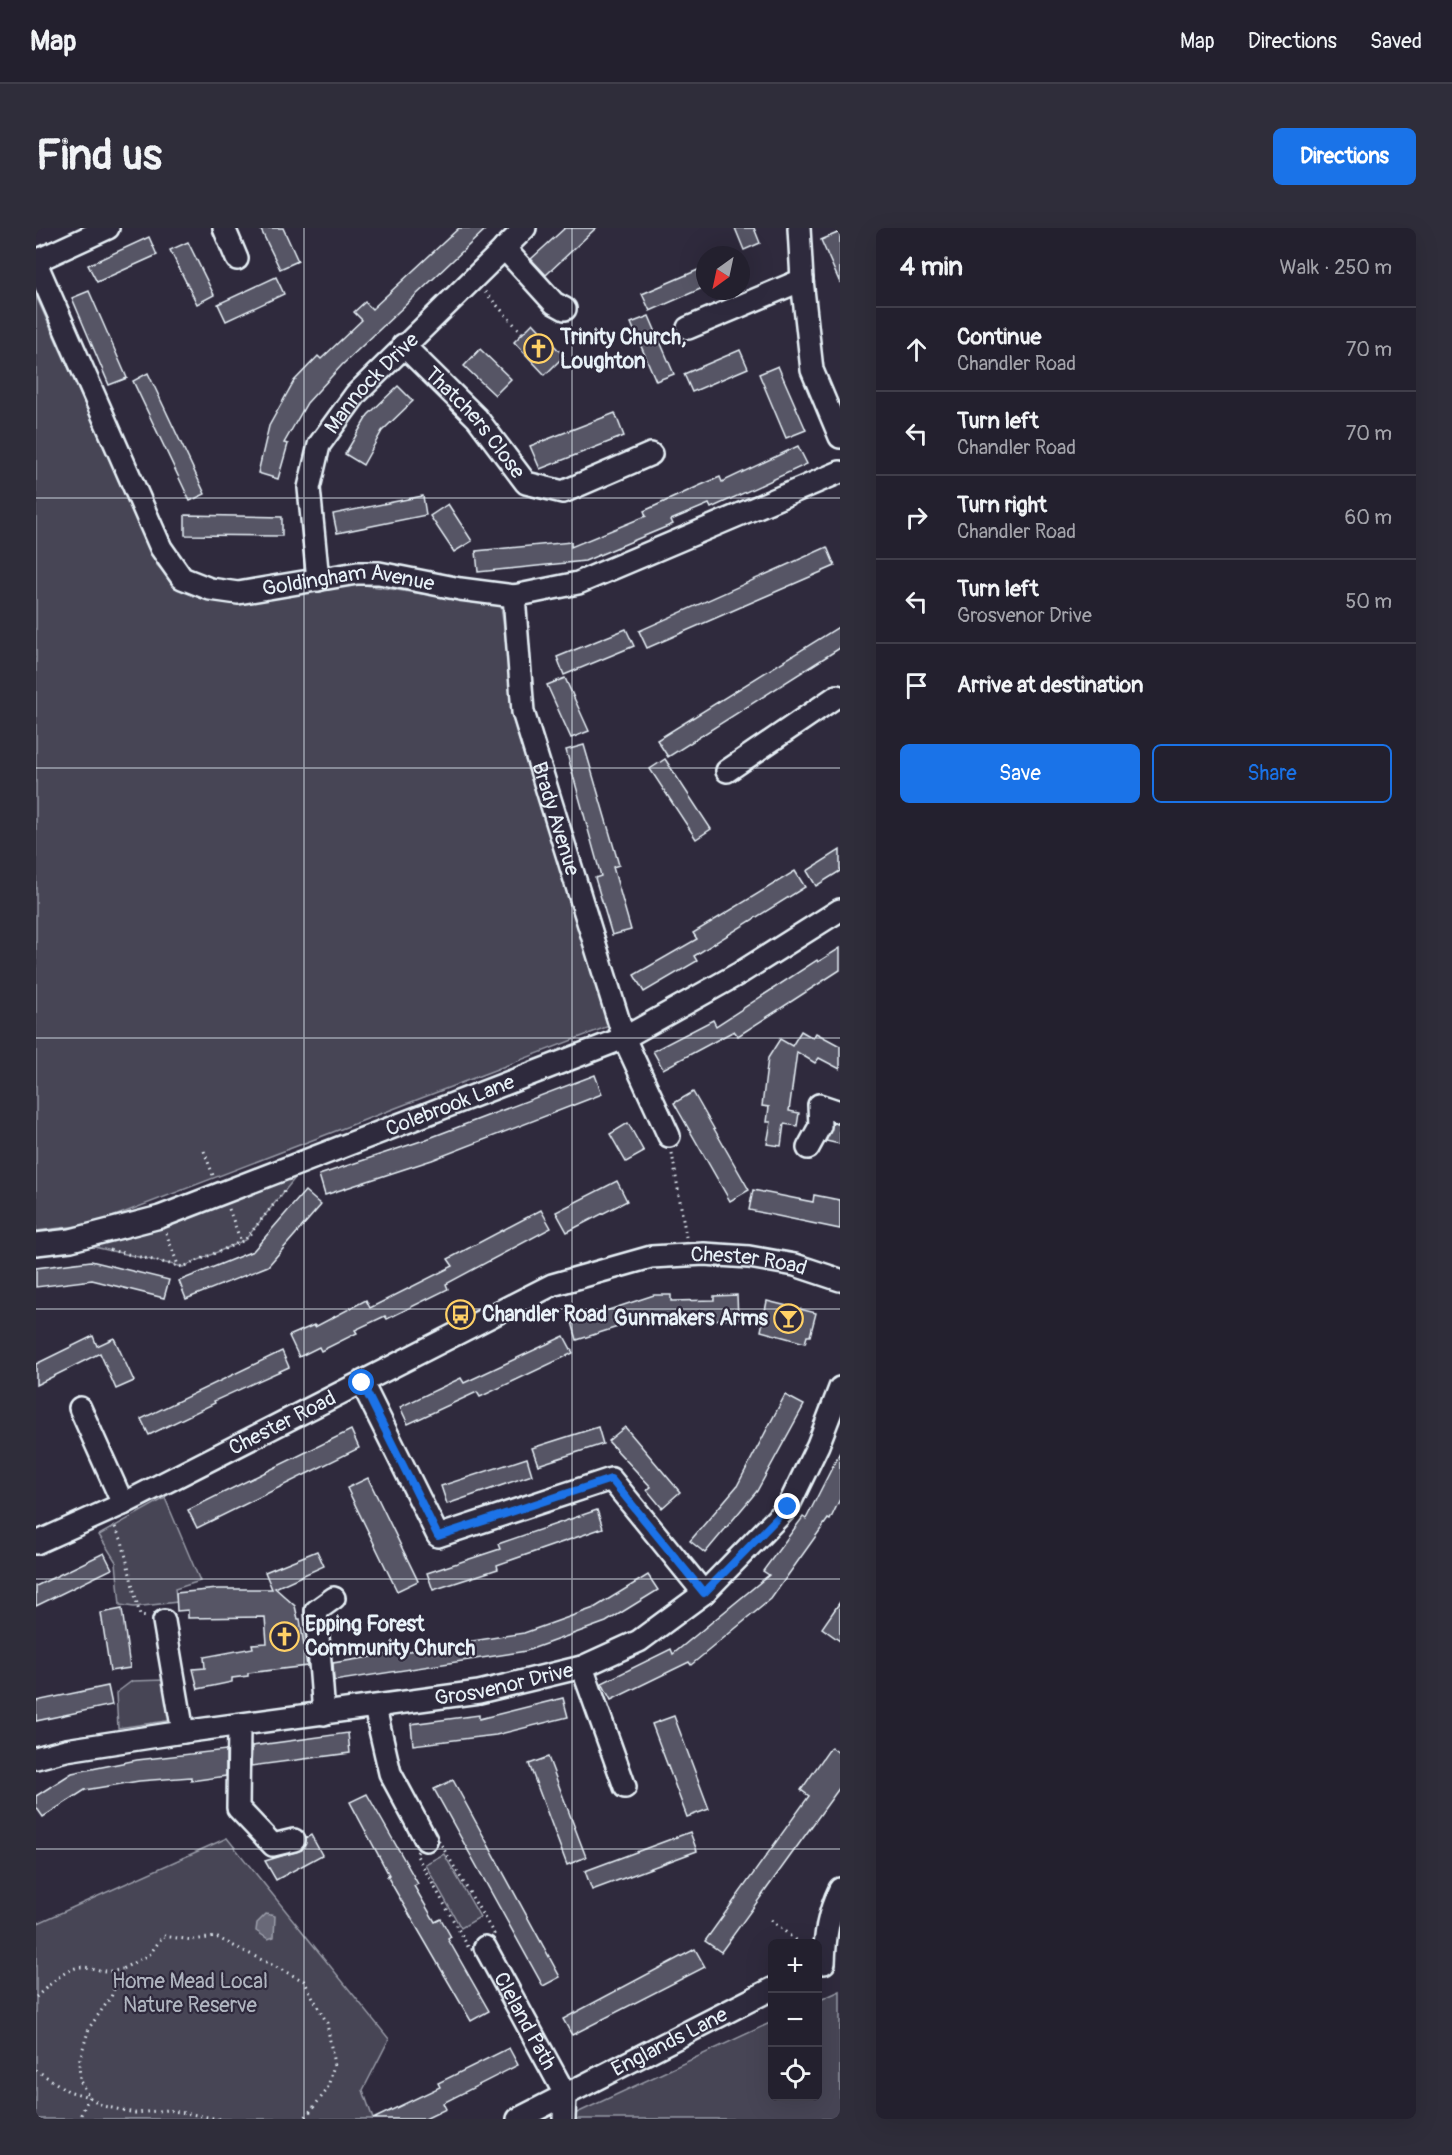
<!DOCTYPE html>
<meta charset="utf-8">
<style>
:root{--surface:#23202e;--page:#2f2d3a;--text:#f1f3f6;--muted:#a3a3aa;--line:#403e4a;--accent:#1a73e8}
body{margin:0;font-family:Pangolin,sans-serif;background:var(--page);color:var(--text)}
.controls{position:absolute;right:18px;bottom:18px;display:grid;overflow:hidden;border-radius:9px;box-shadow:0 6px 24px #0002}
.controls button{width:54px;height:54px;display:grid;place-items:center;padding:0;border:0;border-bottom:2px solid var(--line);background:var(--surface);color:var(--text);font:30px sans-serif}
.compass{position:absolute;left:660px;top:18px;width:54px;height:54px;border-radius:50%;background:var(--surface);box-shadow:0 6px 24px #0002;rotate:213deg}
.stop{position:absolute;width:18px;height:18px;margin:-14px;border:4px solid #1a73e8;border-radius:50%;background:#fff}
.stop.end{background:#1a73e8;border-color:#fff;box-shadow:0 2px 6px #0008}
.list{margin:0;padding:0;list-style:none}
h2{display:flex;justify-content:space-between;align-items:center;height:78px;margin:0;padding:0 24px;font-size:26px}
h2 small{font-size:20px;font-weight:400;color:var(--muted)}
.list li{display:grid;grid-template-columns:39px 1fr auto;gap:18px;align-items:center;box-sizing:border-box;height:84px;padding:0 24px;border-top:2px solid var(--line)}
.list b{display:block;font-size:22px;white-space:nowrap}
.list p{margin:0;font-size:20px;white-space:nowrap;color:var(--muted)}
.list em{font-size:20px;font-style:normal;color:var(--muted)}
.actions{display:flex;gap:12px;padding:18px 24px}
.actions a{flex:1;padding:14px 0;border:2px solid var(--accent);border-radius:9px;text-align:center;font-size:21px;color:var(--accent)}
.actions .main{background:var(--accent);color:#fff}
.icon{flex:none;width:33px;height:33px;fill:none;stroke:currentColor;stroke-width:2;stroke-linecap:round;stroke-linejoin:round}
.map{position:relative;flex:none;width:804px;height:1891px;overflow:hidden;border-radius:9px}
header{display:flex;align-items:center;gap:36px;box-sizing:border-box;height:84px;padding:0 30px;background:var(--surface);border-bottom:2px solid var(--line)}
header strong{font-size:28px}
nav{display:flex;gap:33px;margin-inline-start:auto;font-size:21px}
.intro{display:flex;align-items:center;justify-content:space-between;box-sizing:border-box;height:144px;padding:0 36px}
h1{margin:0;font-size:42px}
.button{padding:15px 27px;border-radius:9px;background:var(--accent);color:#fff;font-size:21px;font-weight:700}
main{display:flex;gap:36px;padding:0 36px}
aside{flex:1;background:var(--surface);border-radius:9px;box-shadow:0 6px 24px #0002}
.map>svg:first-child{display:block}
</style>
<header>
<strong>Map</strong>
<nav><a>Map</a><a>Directions</a><a>Saved</a></nav>
</header>
<div class="intro"><h1>Find us</h1><a class="button">Directions</a></div>
<main>
<div class="map">
<svg width="804" height="1891" viewBox="0 0 804 1891">
<rect width="100%" height="100%" fill="#2f2a3d"/>
<filter id="ink" filterUnits="userSpaceOnUse"><feTurbulence type="fractalNoise" baseFrequency=".0167" numOctaves="2"/><feDisplacementMap in="SourceGraphic" scale="12" xChannelSelector="R" yChannelSelector="G"/><feConvolveMatrix kernelMatrix="1 2 1 2 8 2 1 2 1" color-interpolation-filters="sRGB"/></filter>
<g filter="url(#ink)">
<!-- green -->
<g fill="#464455" stroke="#979aa6" stroke-width="1.5">
<polygon points="0,68 121,337 139,357 162,369 189,372 322,356 465,378 480,491 573,798 58,996 0,1003"/>
<polygon points="267,940 209,1012 147,1039 45,1016"/>
<polygon points="129,1270 164,1353 139,1361 141,1374 98,1379 84,1377 80,1334 63,1307"/>
<polygon points="129,1452 137,1492 82,1500 80,1465 96,1453"/>
<polygon points="191,1610 353,1811 327,1862 337,1891 0,1891 0,1696"/>
<polygon points="408,1626 444,1689 425,1700 389,1636"/>
<polygon points="804,1763 804,1891 528,1891 736,1794 736,1868 782,1868 782,1773"/>
</g>
<!-- water -->
<polygon fill="#696978" stroke="#9c9fab" stroke-width="1.5" points="230,1686 239,1688 238,1709 232,1711 220,1703 221,1695"/>
<!-- building -->
<g fill="#575565" stroke="#e8f1f8" stroke-width="1.5">
<polygon points="224,0 247,0 262,33 244,41"/>
<polygon points="423,0 451,0 306,137 271,175 248,215 252,216 242,251 222,245 233,198 258,153 282,128 285,131 326,92 318,84 329,74 336,81"/>
<polygon points="529,0 560,0 510,47 495,31"/>
<polygon points="699,0 718,0 724,15 708,22"/>
<polygon points="804,4 804,55 785,12"/>
<polygon points="113,9 121,27 61,54 52,37"/>
<polygon points="152,14 178,67 161,76 134,22"/>
<polygon points="669,39 669,59 614,83 606,66"/>
<polygon points="240,49 248,66 190,93 182,76"/>
<polygon points="53,63 91,150 73,157 36,70"/>
<polygon points="613,88 638,146 620,153 595,95"/>
<polygon points="497,95 528,128 509,147 478,114"/>
<polygon points="444,121 475,151 459,167 428,138"/>
<polygon points="704,122 712,140 656,164 648,146"/>
<polygon points="742,138 770,202 750,210 723,146"/>
<polygon points="112,145 169,266 154,273 97,153"/>
<polygon points="362,158 377,173 346,203 327,237 309,226 332,187"/>
<polygon points="579,185 588,208 504,241 494,218"/>
<polygon points="762,218 771,236 675,280 673,276 635,292 637,296 549,333 442,344 440,323 535,314 535,319 610,288 608,283 665,257 684,249 686,254"/>
<polygon points="387,268 390,287 301,305 297,286"/>
<polygon points="412,276 436,313 418,324 394,288"/>
<polygon points="149,287 246,289 246,308 149,307"/>
<polygon points="791,319 799,338 611,420 603,403"/>
<polygon points="804,398 804,420 632,529 621,512"/>
<polygon points="590,401 598,418 528,447 521,429"/>
<polygon points="529,450 553,503 535,510 511,457"/>
<polygon points="548,517 583,637 577,639 595,702 576,707 559,650 565,648 530,522"/>
<polygon points="629,531 675,601 660,611 614,541"/>
<polygon points="804,622 804,643 780,658 771,643"/>
<polygon points="759,643 769,659 658,728 661,733 608,764 598,747 661,711 657,705"/>
<polygon points="804,720 804,742 702,808 698,803 627,841 617,823 677,792 680,798 781,732 782,734"/>
<polygon points="765,803 777,810 780,805 804,818 804,841 783,830 779,835 761,824 753,883 763,885 761,898 748,896 745,918 731,916 735,894 731,894 733,879 726,878 732,830 744,811 756,818"/>
<polygon points="559,847 566,866 396,932 289,967 283,947 388,912"/>
<polygon points="657,864 713,962 694,973 638,875"/>
<polygon points="592,895 608,924 590,934 574,906"/>
<polygon points="797,895 804,896 804,916 790,913"/>
<polygon points="581,953 591,973 531,1004 520,984"/>
<polygon points="717,962 777,974 778,967 804,972 804,1001 713,982"/>
<polygon points="269,963 285,977 232,1038 150,1071 143,1053 217,1023"/>
<polygon points="505,982 515,1000 410,1056 412,1061 351,1091 349,1088 319,1102 321,1105 285,1123 283,1119 263,1129 253,1108 278,1097 279,1099 330,1072 334,1080 417,1038 412,1031"/>
<polygon points="55,1033 133,1052 128,1070 56,1052 0,1059 0,1040"/>
<polygon points="618,1067 635,1067 635,1073 678,1072 678,1068 701,1067 702,1091 616,1093 616,1088 541,1112 536,1094"/>
<polygon points="731,1073 780,1085 774,1108 771,1108 769,1115 725,1103"/>
<polygon points="57,1108 61,1118 78,1110 98,1153 80,1161 64,1125 0,1157 0,1136"/>
<polygon points="528,1108 537,1125 444,1169 441,1164 372,1196 364,1179 425,1150 428,1155"/>
<polygon points="246,1123 253,1139 178,1173 179,1175 113,1207 105,1191"/>
<polygon points="749,1167 768,1177 721,1263 669,1325 654,1313 701,1258"/>
<polygon points="562,1199 567,1216 502,1237 496,1220"/>
<polygon points="589,1199 644,1264 626,1280 611,1262 615,1259 572,1213"/>
<polygon points="315,1202 323,1220 161,1300 152,1282"/>
<polygon points="804,1224 804,1271 794,1292 792,1291 735,1371 655,1437 653,1434 575,1472 566,1455 635,1421 637,1426 733,1347 727,1343 767,1289 770,1291"/>
<polygon points="491,1230 496,1247 411,1276 405,1258"/>
<polygon points="332,1250 382,1353 361,1363 311,1260"/>
<polygon points="561,1282 567,1300 461,1337 462,1341 397,1362 391,1345 464,1321 462,1316"/>
<polygon points="281,1323 288,1338 239,1360 259,1378 262,1391 264,1391 271,1438 212,1445 212,1448 196,1450 196,1454 162,1461 157,1441 169,1440 168,1429 217,1420 216,1416 231,1415 229,1389 152,1390 152,1382 141,1383 140,1365 182,1361 236,1361 229,1344"/>
<polygon points="68,1325 76,1341 0,1378 0,1358"/>
<polygon points="612,1347 622,1362 570,1394 490,1423 298,1453 297,1435 488,1405 558,1380"/>
<polygon points="804,1374 804,1413 786,1400"/>
<polygon points="86,1381 94,1440 74,1443 65,1385"/>
<polygon points="72,1458 76,1477 0,1493 0,1473"/>
<polygon points="527,1470 532,1489 460,1507 377,1517 375,1496 443,1487 443,1491"/>
<polygon points="638,1488 673,1581 651,1589 616,1496"/>
<polygon points="312,1505 314,1525 215,1538 216,1518"/>
<polygon points="795,1519 804,1526 804,1559 685,1724 669,1713 773,1568 765,1562"/>
<polygon points="190,1522 190,1548 155,1553 155,1549 103,1553 49,1562 7,1589 0,1579 0,1568 36,1545 101,1532"/>
<polygon points="512,1529 550,1629 531,1637 493,1536"/>
<polygon points="417,1552 524,1749 507,1758 398,1561"/>
<polygon points="331,1566 382,1656 378,1658 399,1694 405,1691 415,1709 412,1711 453,1783 435,1793 351,1648 353,1647 314,1574"/>
<polygon points="654,1604 661,1623 556,1662 549,1643"/>
<polygon points="275,1607 286,1627 240,1652 229,1633 266,1622 270,1610"/>
<polygon points="659,1721 669,1739 536,1807 527,1791"/>
<polygon points="473,1820 482,1837 407,1875 410,1881 389,1891 337,1891 404,1859 402,1855"/>
</g>
<g fill="none" stroke-linecap="round" stroke-linejoin="round">
<defs>
<g id="minor">
<polyline points="188,0 201,31"/>
<polyline points="763,0 766,52 776,142 804,209"/>
<polyline points="468,20 518,75 529,81"/>
<polyline points="0,33 72,0"/>
<path id="s1" d="M0,35L125,320L146,350L174,361L202,365L321,345H343L424,361L478,368L542,355L804,244"/>
<polyline points="652,100 766,52"/>
<path id="s2" d="M367,117L441,190L490,255L527,264L615,226"/>
<path id="s3" d="M282,352L273,260L283,217L320,166L489,0"/>
<path id="s4" d="M478,368L487,484L588,810L633,908"/>
<polyline points="691,543 801,468 804,469"/>
<polyline points="772,920 784,898 783,877 804,884"/>
<path id="s5" d="M0,1016L35,1012L124,989L588,810L704,745L804,682"/>
<polyline points="326,1155 402,1308 575,1251 668,1365"/>
<polyline points="44,1180 87,1276"/>
<path id="s6" d="M0,1315L87,1276L516,1057L615,1029L668,1026L713,1029L759,1037L804,1052"/>
<polyline points="128,1393 147,1504"/>
<polyline points="546,1439 589,1559"/>
<polyline points="339,1480 354,1545 390,1612"/>
<polyline points="288,1486 280,1383 298,1370"/>
<polyline points="203,1498 202,1580 237,1617 258,1612"/>
<path id="s7" d="M0,1530L30,1522L147,1504L443,1464L546,1439L603,1413L668,1365L752,1279L782,1217L804,1160"/>
<path id="s8" d="M449,1719L529,1866L528,1891"/>
<path d="M788,1735C789,1707 792,1686 804,1661"/>
<path id="s9" d="M482,1891L736,1761"/>
</g>
</defs>
<!-- minor casing -->
<use href="#minor" stroke="#e8f1f8" stroke-width="26"/>
<!-- path -->
<g stroke="#e8f1f8" stroke-width="3" stroke-dasharray="1.5 4.5" stroke-linecap="butt">
<polyline points="449,64 486,105"/>
<polyline points="168,923 178,950"/>
<polyline points="636,925 650,1009"/>
<polyline points="193,981 205,1014"/>
<polyline points="130,1005 142,1037"/>
<polyline points="74,1022 147,1039 209,1012 251,960"/>
<polyline points="79,1299 86,1313 104,1388 112,1389"/>
<polygon points="390,1612 403,1613 458,1706 449,1719 434,1722 380,1626"/>
<polyline points="735,1692 764,1716"/>
<path d="M0,1769C13,1758 30,1738 48,1739C65,1741 68,1746 86,1741"/>
<polyline points="0,1842 32,1863 53,1869 43,1891"/>
<polyline points="183,1891 132,1882 99,1885 67,1878 53,1869 44,1853 43,1834 53,1800 75,1769 86,1741 114,1726 127,1708 156,1712 180,1709 268,1753 291,1795 298,1837 291,1862 268,1891"/>
</g>
<!-- minor -->
<use href="#minor" stroke="#2f2a3d" stroke-width="21"/>
</g>
</g>
<g fill="none" stroke-linecap="round" stroke-linejoin="round" filter="url(#ink)">
<!-- route -->
<polyline stroke="#1a73e8" stroke-width="8" points="326,1155 402,1308 575,1251 668,1365 752,1279"/>
</g>
<!-- grid -->
<path fill="none" stroke="#e8f1f8" stroke-width="1.5" stroke-opacity="0.55" d="M268,0V1891M536,0V1891M0,270H804M0,540H804M0,810H804M0,1081H804M0,1351H804M0,1621H804"/>
<!-- icons -->
<defs>
<symbol id="church-ring" viewBox="-11 -11 22 22"><circle r="9.5" fill="#2f2a3d" stroke="#ffd166" stroke-width="1.5"/><path d="M-1.2-6h2.4v3.5h3.3v2.4h-3.3V6h-2.4V-.1h-3.3v-2.4h3.3Z" fill="#ffd166"/></symbol>
<symbol id="bus-ring" viewBox="-11 -11 22 22"><circle r="9.5" fill="#2f2a3d" stroke="#ffd166" stroke-width="1.5"/><path d="M-5-6H5V4H4V6H2V4H-2V6H-4V4H-5ZM-3.5-4V0h7V-4ZM-3.5 1.2v1.5H-2V1.2ZM2 1.2v1.5H3.5V1.2Z" fill="#ffd166"/></symbol>
<symbol id="bar-ring" viewBox="-11 -11 22 22"><circle r="9.5" fill="#2f2a3d" stroke="#ffd166" stroke-width="1.5"/><path d="M-6-5H6L.8 .8V4.5H3.5V6h-7V4.5H-.8V.8Z" fill="#ffd166"/></symbol>
</defs>
<g fill-rule="evenodd">
<use href="#church-ring" x="486" y="104" width="33" height="33"/>
<use href="#bus-ring" x="408" y="1070" width="33" height="33"/>
<use href="#bar-ring" x="736" y="1074" width="33" height="33"/>
<use href="#church-ring" x="232" y="1392" width="33" height="33"/>
</g>
<g text-anchor="middle" dominant-baseline="central" stroke-width="4.5" stroke-linejoin="round" paint-order="stroke">
<!-- poi labels -->
<g font-size="21" font-weight="bold" fill="#e8f1f8" stroke="#2f2a3d" text-anchor="start">
<text x="524" y="109">Trinity Church,<tspan x="524" dy="24">Loughton</tspan></text>
<text x="446" y="1086">Chandler Road</text>
<text x="732" y="1090" text-anchor="end">Gunmakers Arms</text>
<text x="269" y="1396">Epping Forest<tspan x="269" dy="24">Community Church</tspan></text>
</g>
<!-- street labels -->
<g font-size="21" fill="#e8f1f8" stroke="#2f2a3d">
<text stroke="none"><textPath href="#s3" startOffset="218">Mannock Drive</textPath></text>
<text stroke="none"><textPath href="#s2" startOffset="106">Thatchers Close</textPath></text>
<text stroke="none"><textPath href="#s1" startOffset="518">Goldingham Avenue</textPath></text>
<text stroke="none"><textPath href="#s4" startOffset="228">Brady Avenue</textPath></text>
<text stroke="none"><textPath href="#s5" startOffset="438">Colebrook Lane</textPath></text>
<text stroke="none"><textPath href="#s6" startOffset="778">Chester Road</textPath></text>
<text stroke="none"><textPath href="#s6" startOffset="274">Chester Road</textPath></text>
<text stroke="none"><textPath href="#s7" startOffset="474">Grosvenor Drive</textPath></text>
<text stroke="none"><textPath href="#s8" startOffset="84">Cleland Path</textPath></text>
<text stroke="none"><textPath href="#s9" startOffset="170">Englands Lane</textPath></text>
</g>
<!-- park labels -->
<g font-size="21" fill="#afb4bf" stroke="#2f2a3d">
<text x="154" y="1753">Home Mead Local<tspan x="154" dy="24">Nature Reserve</tspan></text>
</g>
</g>
</svg>
<div class="controls">
<button>+</button>
<button>−</button>
<button><svg class="icon" aria-label="locate" viewBox="0 0 24 24"><circle cx="12" cy="12" r="6"/><path d="M12 2v4M12 18v4M2 12h4M18 12h4"/></svg></button>
</div>
<svg class="compass" viewBox="-18 -18 36 36"><path d="M0-13l5 13h-10z" fill="#e53935"/><path d="M0 13l5-13h-10z" fill="#a3a3aa"/></svg>
<div class="stop" style="left:326px;top:1155px"></div>
<div class="stop end" style="left:752px;top:1279px"></div>
</div>
<aside>
<h2>4 min<small>Walk · 250 m</small></h2>
<ul class="list">
<li><svg class="icon" aria-label="ahead" viewBox="0 0 24 24"><path d="M12 20V5M6 11l6-6 6 6"/></svg><div><b>Continue</b><p>Chandler Road</p></div><em>70 m</em></li>
<li><svg class="icon" aria-label="left" viewBox="0 0 24 24"><path d="M17 20v-9H6M10 6l-5 5 5 5"/></svg><div><b>Turn left</b><p>Chandler Road</p></div><em>70 m</em></li>
<li><svg class="icon" aria-label="right" viewBox="0 0 24 24"><path d="M7 20v-9h11M14 6l5 5-5 5"/></svg><div><b>Turn right</b><p>Chandler Road</p></div><em>60 m</em></li>
<li><svg class="icon" aria-label="left" viewBox="0 0 24 24"><path d="M17 20v-9H6M10 6l-5 5 5 5"/></svg><div><b>Turn left</b><p>Grosvenor Drive</p></div><em>50 m</em></li>
<li><svg class="icon" aria-label="arrive" viewBox="0 0 24 24"><path d="M6 21V4h12l-3 4 3 4H6"/></svg><div><b>Arrive at destination</b></div></li>
</ul>
<div class="actions"><a class="main">Save</a><a>Share</a></div>
</aside>
</main>
